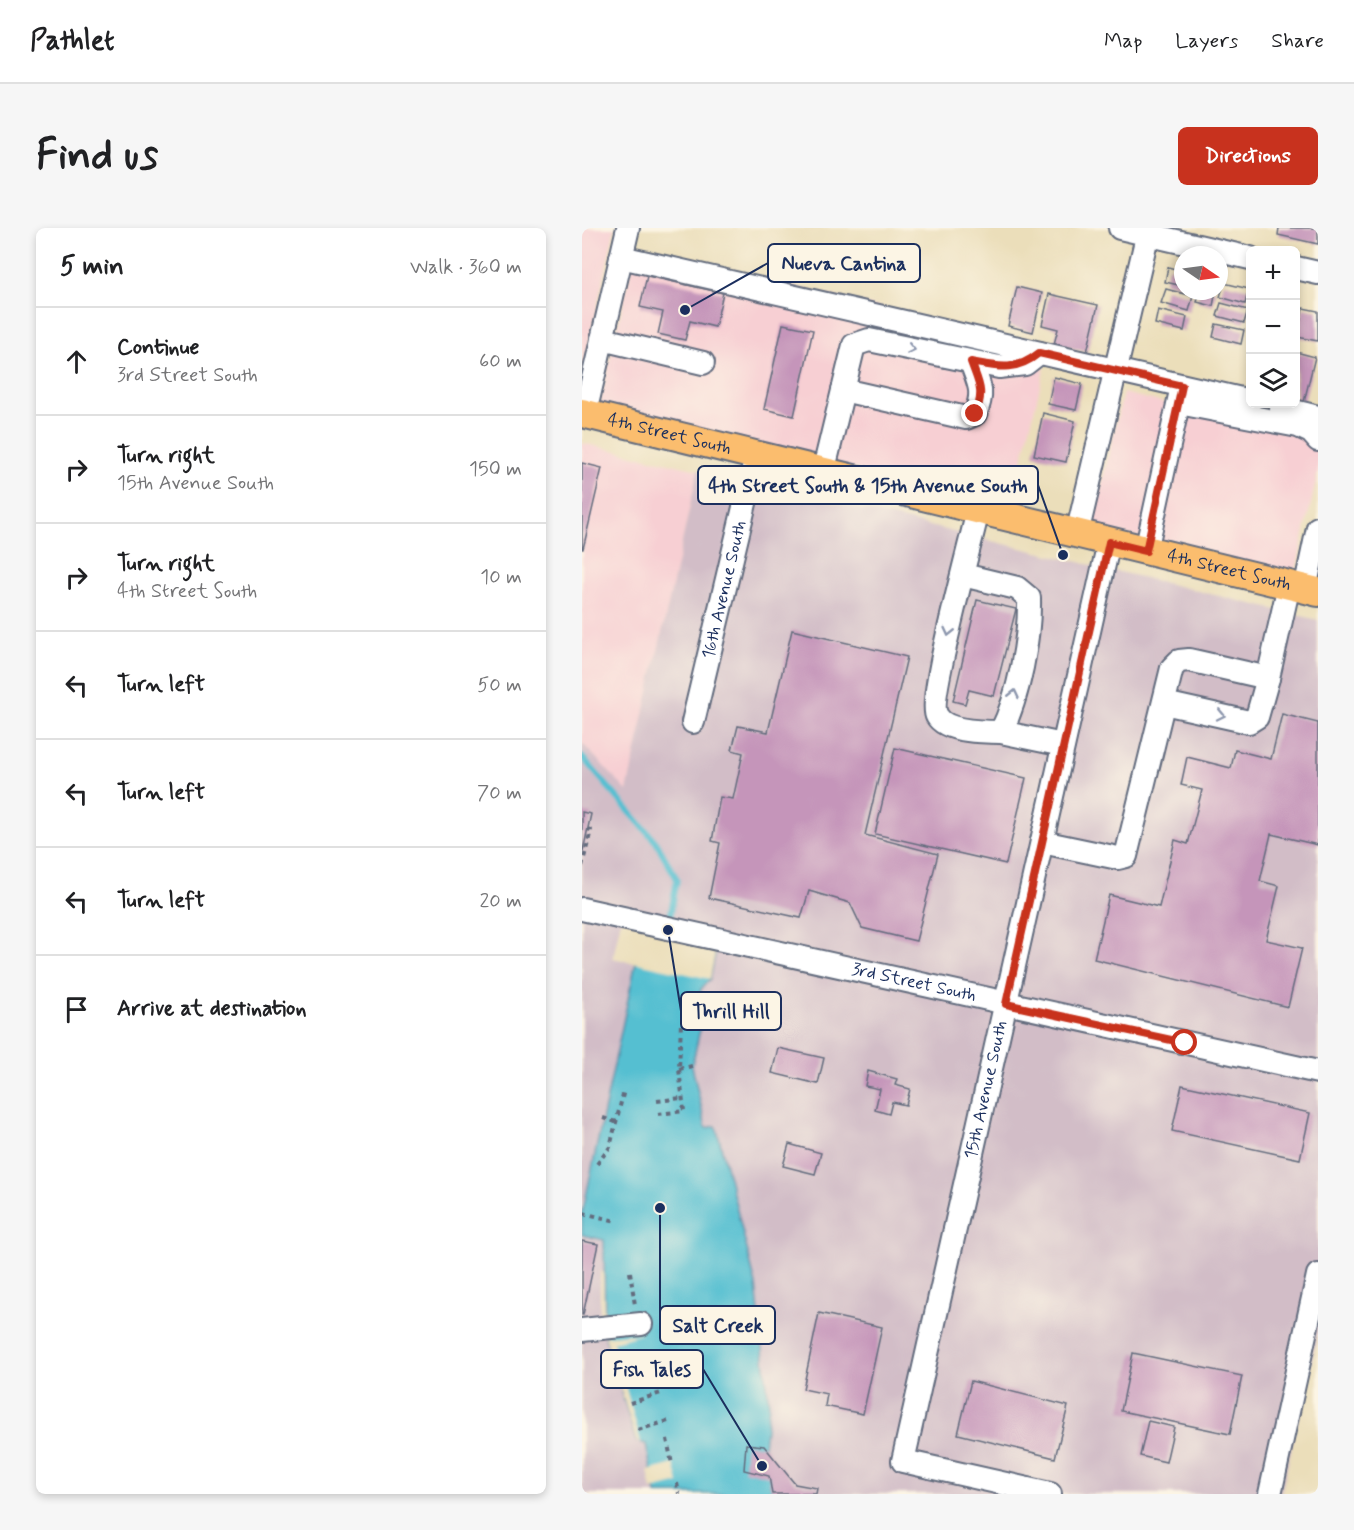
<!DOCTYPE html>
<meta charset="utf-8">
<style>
:root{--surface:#fff;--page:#f6f6f6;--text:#202124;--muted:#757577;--line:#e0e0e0;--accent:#c8321e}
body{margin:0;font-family:Mynerve,sans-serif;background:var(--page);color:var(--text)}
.controls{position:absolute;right:18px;top:18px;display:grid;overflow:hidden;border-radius:9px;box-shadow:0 3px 9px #0003}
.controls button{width:54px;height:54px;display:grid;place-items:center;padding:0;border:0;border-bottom:2px solid var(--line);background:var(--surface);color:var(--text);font:30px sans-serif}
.compass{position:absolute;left:592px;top:18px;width:54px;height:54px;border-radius:50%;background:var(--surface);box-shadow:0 3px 9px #0003;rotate:103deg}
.stop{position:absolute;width:18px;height:18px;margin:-14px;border:4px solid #c8321e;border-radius:50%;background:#fff}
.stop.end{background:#c8321e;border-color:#fff;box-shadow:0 2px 6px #0008}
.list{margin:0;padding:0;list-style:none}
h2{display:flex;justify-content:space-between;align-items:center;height:78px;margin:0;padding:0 24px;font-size:26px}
h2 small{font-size:20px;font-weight:400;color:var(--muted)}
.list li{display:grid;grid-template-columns:39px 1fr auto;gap:18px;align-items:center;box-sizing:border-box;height:108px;padding:0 24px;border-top:2px solid var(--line)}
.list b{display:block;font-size:22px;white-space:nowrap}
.list p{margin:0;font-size:20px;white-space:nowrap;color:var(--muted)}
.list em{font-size:20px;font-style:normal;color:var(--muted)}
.icon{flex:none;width:33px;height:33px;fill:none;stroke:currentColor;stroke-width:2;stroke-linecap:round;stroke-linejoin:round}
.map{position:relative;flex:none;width:736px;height:1266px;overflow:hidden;border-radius:9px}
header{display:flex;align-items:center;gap:36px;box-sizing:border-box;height:84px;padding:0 30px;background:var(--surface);border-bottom:2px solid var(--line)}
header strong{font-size:28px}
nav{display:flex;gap:33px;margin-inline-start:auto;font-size:21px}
.intro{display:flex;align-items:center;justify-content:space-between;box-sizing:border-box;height:144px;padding:0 36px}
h1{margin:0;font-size:42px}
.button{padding:15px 27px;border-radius:9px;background:var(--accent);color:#fff;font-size:21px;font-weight:700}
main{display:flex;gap:36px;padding:0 36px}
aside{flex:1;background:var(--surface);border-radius:9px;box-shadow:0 3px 9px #0003}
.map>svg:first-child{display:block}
</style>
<header>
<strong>Pathlet</strong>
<nav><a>Map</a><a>Layers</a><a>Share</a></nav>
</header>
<div class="intro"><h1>Find us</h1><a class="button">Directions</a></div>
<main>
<aside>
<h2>5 min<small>Walk · 360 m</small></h2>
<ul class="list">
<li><svg class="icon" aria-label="ahead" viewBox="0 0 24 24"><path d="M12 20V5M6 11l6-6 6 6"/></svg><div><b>Continue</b><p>3rd Street South</p></div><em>60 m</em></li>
<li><svg class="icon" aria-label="right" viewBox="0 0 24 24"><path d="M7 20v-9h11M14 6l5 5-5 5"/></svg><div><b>Turn right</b><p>15th Avenue South</p></div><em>150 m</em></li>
<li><svg class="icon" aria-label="right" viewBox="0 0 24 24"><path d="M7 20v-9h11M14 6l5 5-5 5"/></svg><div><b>Turn right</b><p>4th Street South</p></div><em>10 m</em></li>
<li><svg class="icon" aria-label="left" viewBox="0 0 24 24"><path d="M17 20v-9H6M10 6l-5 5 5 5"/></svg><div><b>Turn left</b></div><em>50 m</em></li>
<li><svg class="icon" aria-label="left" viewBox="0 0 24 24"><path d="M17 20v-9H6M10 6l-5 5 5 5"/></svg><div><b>Turn left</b></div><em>70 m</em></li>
<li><svg class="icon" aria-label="left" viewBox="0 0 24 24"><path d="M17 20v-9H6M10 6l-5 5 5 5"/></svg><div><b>Turn left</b></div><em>20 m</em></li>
<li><svg class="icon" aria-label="arrive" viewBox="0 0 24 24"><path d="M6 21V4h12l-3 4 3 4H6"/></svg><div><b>Arrive at destination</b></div></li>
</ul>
</aside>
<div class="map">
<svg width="736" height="1266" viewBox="0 0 736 1266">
<rect width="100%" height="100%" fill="#fcf5e5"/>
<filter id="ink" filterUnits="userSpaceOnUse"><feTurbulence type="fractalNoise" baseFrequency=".0167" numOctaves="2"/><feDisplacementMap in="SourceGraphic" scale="12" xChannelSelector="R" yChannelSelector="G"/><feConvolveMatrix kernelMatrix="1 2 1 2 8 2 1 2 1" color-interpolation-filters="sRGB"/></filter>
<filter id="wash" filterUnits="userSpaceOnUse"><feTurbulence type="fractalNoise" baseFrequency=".008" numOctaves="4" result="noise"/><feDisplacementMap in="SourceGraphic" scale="24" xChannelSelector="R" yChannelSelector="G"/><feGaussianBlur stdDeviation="1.35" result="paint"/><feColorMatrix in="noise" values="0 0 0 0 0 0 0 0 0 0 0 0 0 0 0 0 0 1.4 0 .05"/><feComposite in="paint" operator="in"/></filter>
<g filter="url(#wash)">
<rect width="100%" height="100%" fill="#ebdeba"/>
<!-- built -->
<g fill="#f7cfd3">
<polygon points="0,0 33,0 0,145"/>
<polygon points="54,20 467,121 429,279 17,178"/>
<polygon points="541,165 736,212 736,244 713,347 510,298"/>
<polygon points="0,215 116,242 45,564 0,515"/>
</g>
<!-- industrial -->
<g fill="#d2bdc7">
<polygon points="116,242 736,392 736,1105 699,1266 190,1266 182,1218 187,1177 133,898 124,901 110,838 121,783 116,777 119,761 128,750 136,713 39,691 31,730 53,735 0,987 0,515 45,563"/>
<polygon points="0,1007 22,1012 21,1091 59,1215 64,1215 74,1266 0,1266"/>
</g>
<!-- water -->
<polygon fill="#55bfd1" stroke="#387798" stroke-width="1.5" points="62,696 136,713 128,751 119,761 116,777 122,783 110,838 124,900 134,898 174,1057 187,1177 182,1218 190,1266 74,1266 64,1216 54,1213 23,1108 22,1012 0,1007 0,987"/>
<!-- pier -->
<g fill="#ebdeba">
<polygon points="59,695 136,710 128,751 51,734"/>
<polygon points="18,1043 21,1044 21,1091 18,1091"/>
<polygon points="60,1106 31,1114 59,1215 54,1213 23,1108"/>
<polygon points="92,1236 97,1255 70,1262 66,1243"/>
</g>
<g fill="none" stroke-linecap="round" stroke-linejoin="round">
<!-- stream -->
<polyline stroke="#55bfd1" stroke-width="6" points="0,529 74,614 95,651 87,695"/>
</g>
<g id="blocks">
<!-- building -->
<g fill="#c595ba">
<polygon points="697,0 736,0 736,16 696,7"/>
<polygon points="586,39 601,43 601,58 583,54"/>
<polygon points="65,48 141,65 133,99 108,93 103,112 76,106 81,84 58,79"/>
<polygon points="642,55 667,61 663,76 638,69"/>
<polygon points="435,59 460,65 451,104 426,98"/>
<polygon points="584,61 611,68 607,83 579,75"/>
<polygon points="618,63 634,63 631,78 615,74"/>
<polygon points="467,66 516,77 505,124 472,116 476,101 460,97"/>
<polygon points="639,75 666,82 662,95 635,88"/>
<polygon points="721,80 736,83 736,113 715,109"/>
<polygon points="576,82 605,89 602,103 573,96"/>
<polygon points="201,96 231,102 212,188 182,181"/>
<polygon points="634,96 662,102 659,116 631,109"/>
<polygon points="714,124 733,129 722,174 714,172"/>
<polygon points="472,149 500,156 494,182 466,176"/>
<polygon points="461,185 493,193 484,234 452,227"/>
<polygon points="0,235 20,240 1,321 0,321"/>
<polygon points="395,372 434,381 412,468 387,462 383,476 371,473"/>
<polygon points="210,402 325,429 283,607 356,626 334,713 280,700 268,675 227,663 219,690 127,670 138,615 130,613 138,569 151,571 161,525 150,522 156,498 186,504"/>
<polygon points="700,486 736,495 736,617 689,606 678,653 697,658 684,712 720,720 706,779 512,731 527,667 577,679 593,612 606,616 620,562 599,557 605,529 649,540 653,522 689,531"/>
<polygon points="313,520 444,550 424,636 293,606"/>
<polygon points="0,584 9,586 1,623 0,623"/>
<polygon points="196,820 242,830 236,856 190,845"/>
<polygon points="286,843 315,851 313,857 328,861 324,877 310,874 307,886 293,882 298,861 283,858"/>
<polygon points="600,857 728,885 718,931 590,903"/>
<polygon points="207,916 239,925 233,946 201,938"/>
<polygon points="0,1013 16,1016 1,1087 0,1087"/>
<polygon points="237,1085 300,1099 281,1186 243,1178 245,1166 221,1161"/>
<polygon points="551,1125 660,1148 648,1206 539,1183"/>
<polygon points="389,1153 486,1178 473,1230 376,1206"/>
<polygon points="566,1193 592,1199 584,1234 558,1228"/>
<polygon points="164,1216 182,1218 213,1256 235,1260 234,1266 190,1266 187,1248 162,1242"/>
</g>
</g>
</g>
<g filter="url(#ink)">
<use href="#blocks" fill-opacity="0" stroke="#646c7e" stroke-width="1.5"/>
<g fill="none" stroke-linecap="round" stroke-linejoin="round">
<defs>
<g id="minor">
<polyline points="538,0 668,30"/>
<polyline points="39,29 668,173"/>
<polyline points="714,40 736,45"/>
<polyline points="20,111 121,135"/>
<path d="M261,162L384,190L393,186C403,164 397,156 389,134"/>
<polyline points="597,175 716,198 729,204 736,212"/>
<polyline points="699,180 736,189"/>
<polyline points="3,185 46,0"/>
<polyline points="241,245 272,117 287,112 417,139 443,136 457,125"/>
<polyline points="495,306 567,0"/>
<polyline points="564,323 600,158"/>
<path d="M381,347L435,360L447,370C448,410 437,468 419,504C403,504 364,504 355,488C345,472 390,311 396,282"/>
<polyline points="723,361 736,300"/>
<polyline points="686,450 707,357"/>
<path id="s1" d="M111,494L174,229"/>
<polyline points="419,504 481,517"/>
<polyline points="460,614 536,630 544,628 590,440 597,433 607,432 686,450 675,489 667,494 582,475"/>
<path id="s2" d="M0,681L736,844"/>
<polyline points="0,1102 59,1096"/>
<path id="s3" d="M468,1266L321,1233L527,314"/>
<polyline points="688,1266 736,1047"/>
</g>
<g id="major">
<path id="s4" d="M0,185L736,364"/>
</g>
</defs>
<!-- minor casing -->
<use href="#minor" stroke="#646c7e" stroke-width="26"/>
<!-- major casing -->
<use href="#major" stroke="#646c7e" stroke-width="32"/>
<!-- path -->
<g stroke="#646c7e" stroke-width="4" stroke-dasharray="4.5 4.5" stroke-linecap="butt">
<polyline points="0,638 9,602 6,601"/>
<polyline points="97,841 110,838"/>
<polyline points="75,873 100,870"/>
<polyline points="76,886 102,883 97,841 99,795 120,793"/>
<polyline points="21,890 34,894"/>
<polyline points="15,936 28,919 42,862"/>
<polyline points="1,985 34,993"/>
<polyline points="48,1044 53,1077"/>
<polyline points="39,1141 69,1132"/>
<polyline points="48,1175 79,1165"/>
<polyline points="56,1202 86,1193"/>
<polyline points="85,1211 90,1236"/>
<polyline points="95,1255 97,1266"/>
</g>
<!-- minor -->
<use href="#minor" stroke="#fff" stroke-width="22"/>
<!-- major -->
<use href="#major" stroke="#fbbd6e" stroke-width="28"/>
</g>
<!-- one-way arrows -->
<defs><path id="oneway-chevron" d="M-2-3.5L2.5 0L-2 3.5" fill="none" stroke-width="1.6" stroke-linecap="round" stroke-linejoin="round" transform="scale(1.5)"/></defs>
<g stroke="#8d97ae">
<use href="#oneway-chevron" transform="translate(329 121) rotate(12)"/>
<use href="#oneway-chevron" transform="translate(367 404) rotate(103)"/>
<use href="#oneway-chevron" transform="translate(432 466) rotate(-77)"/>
<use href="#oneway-chevron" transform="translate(639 487) rotate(12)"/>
</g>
</g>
<g fill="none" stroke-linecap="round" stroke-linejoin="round" filter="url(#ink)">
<!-- route -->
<path stroke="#c8321e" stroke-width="8" d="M393,186C403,164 397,156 389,134C416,139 434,144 457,125L600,158L564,323L527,314L424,776L603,815"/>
</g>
<g text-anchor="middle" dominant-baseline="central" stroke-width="4.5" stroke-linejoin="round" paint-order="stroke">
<!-- street labels -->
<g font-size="18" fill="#1b2f5e" stroke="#fcf5e5">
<text stroke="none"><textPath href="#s4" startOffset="90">4th Street South</textPath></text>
<text stroke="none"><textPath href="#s4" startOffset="666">4th Street South</textPath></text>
<text stroke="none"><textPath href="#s1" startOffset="136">16th Avenue South</textPath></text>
<text stroke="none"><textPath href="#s2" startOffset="340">3rd Street South</textPath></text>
<text stroke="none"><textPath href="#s3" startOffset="531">15th Avenue South</textPath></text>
</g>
</g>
<!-- callouts -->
<path fill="none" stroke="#1b2f5e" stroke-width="2" d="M103 82L186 35M481 327L456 257M86 702L99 783M78 980L78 1097M180 1238L121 1141"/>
<g fill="#1b2f5e" stroke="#fcf5e5" stroke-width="2">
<circle cx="103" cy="82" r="6"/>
<circle cx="481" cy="327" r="6"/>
<circle cx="86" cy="702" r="6"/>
<circle cx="78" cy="980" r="6"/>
<circle cx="180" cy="1238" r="6"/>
</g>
<g fill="#fcf5e5" stroke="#1b2f5e" stroke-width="2">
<rect x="186" y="16" width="152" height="38" rx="6"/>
<rect x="116" y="238" width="340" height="38" rx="6"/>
<rect x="99" y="764" width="100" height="38" rx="6"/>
<rect x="78" y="1078" width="115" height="38" rx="6"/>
<rect x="19" y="1122" width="102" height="38" rx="6"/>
</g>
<g font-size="20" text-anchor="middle" font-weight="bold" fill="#1b2f5e">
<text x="262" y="42">Nueva Cantina</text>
<text x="286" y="264">4th Street South &amp; 15th Avenue South</text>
<text x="149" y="790">Thrill Hill</text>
<text x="136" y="1104">Salt Creek</text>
<text x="70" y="1148">Fish Tales</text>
</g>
</svg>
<div class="controls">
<button>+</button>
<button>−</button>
<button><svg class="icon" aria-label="layers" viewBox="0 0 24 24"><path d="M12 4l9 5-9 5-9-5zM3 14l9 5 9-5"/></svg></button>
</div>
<svg class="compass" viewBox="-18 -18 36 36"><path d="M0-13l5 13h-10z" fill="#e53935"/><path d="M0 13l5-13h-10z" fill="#757577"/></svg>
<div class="stop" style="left:603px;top:815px"></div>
<div class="stop end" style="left:393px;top:186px"></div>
</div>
</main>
